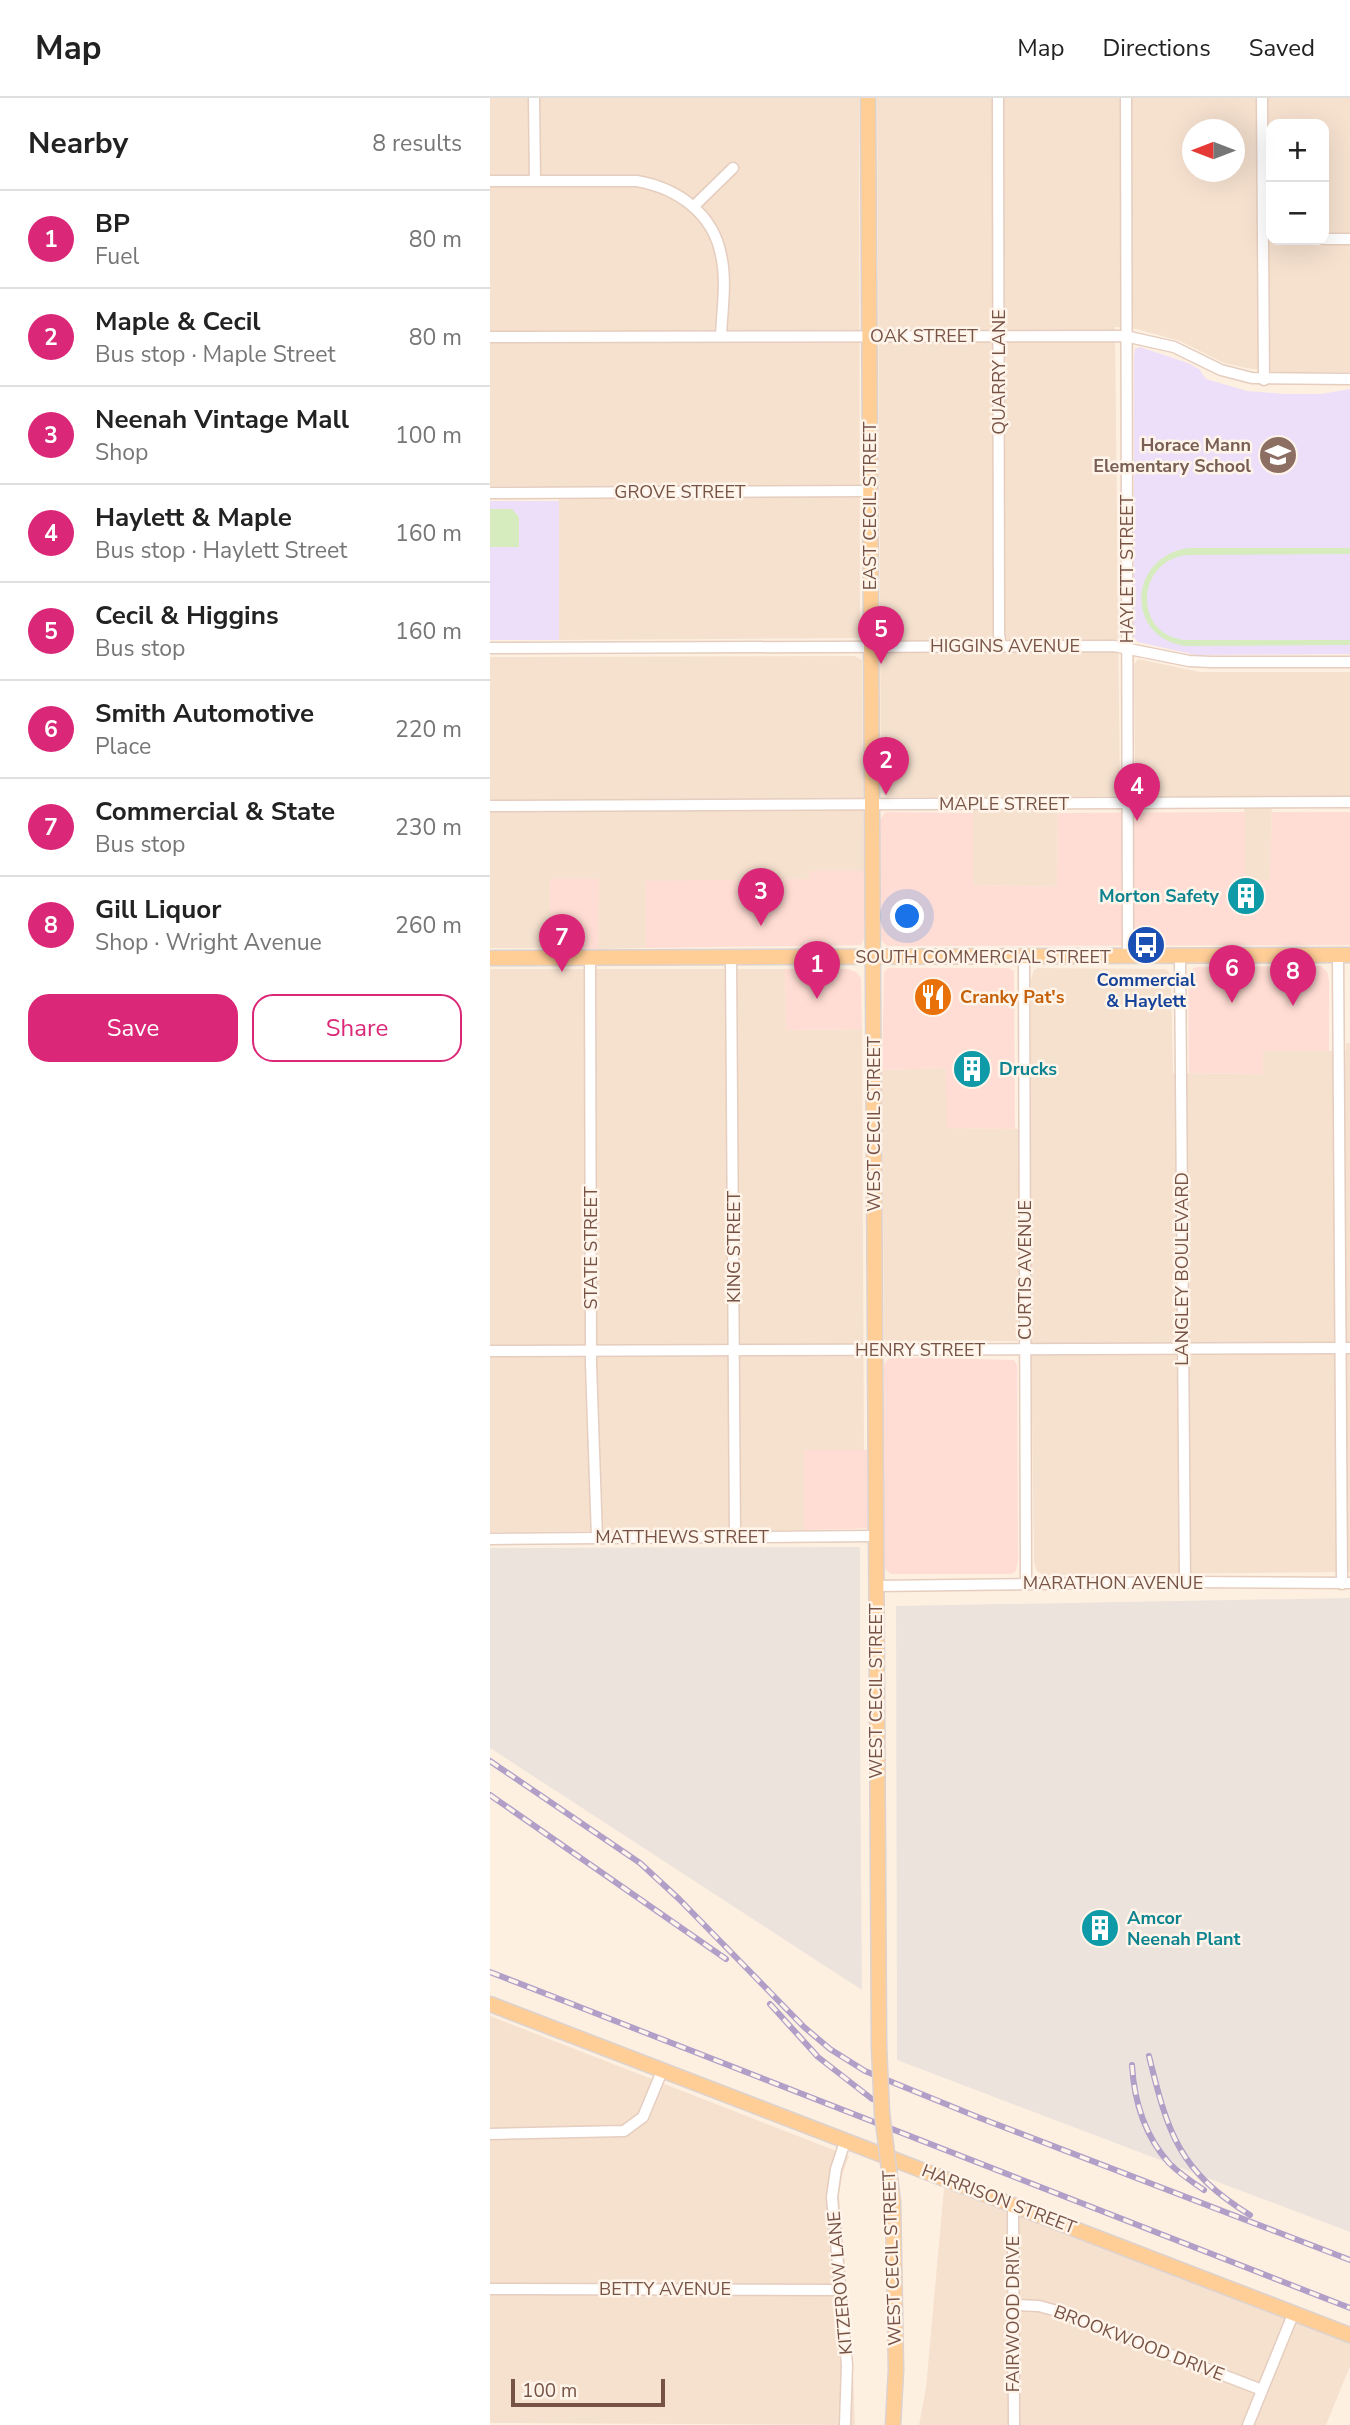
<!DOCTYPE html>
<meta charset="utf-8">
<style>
:root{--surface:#fff;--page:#f2f2f2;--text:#222;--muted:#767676;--line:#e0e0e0;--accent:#db2777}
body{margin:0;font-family:"Nunito Sans",sans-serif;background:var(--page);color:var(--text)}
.controls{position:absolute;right:21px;top:21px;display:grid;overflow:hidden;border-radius:14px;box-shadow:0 7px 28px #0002}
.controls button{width:63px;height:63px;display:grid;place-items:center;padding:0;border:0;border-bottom:2px solid var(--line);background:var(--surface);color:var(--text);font:35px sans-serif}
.compass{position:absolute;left:692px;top:21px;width:63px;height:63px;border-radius:50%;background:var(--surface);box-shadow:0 7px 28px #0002;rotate:270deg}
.scale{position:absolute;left:21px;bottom:18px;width:154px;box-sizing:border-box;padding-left:7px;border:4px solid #775346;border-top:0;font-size:19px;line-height:24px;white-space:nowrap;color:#775346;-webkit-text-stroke:5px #fff4e9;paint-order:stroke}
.you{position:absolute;left:418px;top:819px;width:24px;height:24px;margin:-18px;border:5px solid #fff;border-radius:50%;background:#1a73e8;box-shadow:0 0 0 10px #1a73e833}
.badge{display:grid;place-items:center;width:46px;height:46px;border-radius:50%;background:var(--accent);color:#fff;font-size:23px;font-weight:700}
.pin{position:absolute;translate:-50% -58px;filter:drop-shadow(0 2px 4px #0008)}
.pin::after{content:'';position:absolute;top:37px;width:24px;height:21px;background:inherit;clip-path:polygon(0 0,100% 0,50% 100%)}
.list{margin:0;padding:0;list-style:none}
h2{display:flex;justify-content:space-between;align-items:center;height:91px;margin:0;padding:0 28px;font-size:30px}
h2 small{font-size:23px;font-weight:400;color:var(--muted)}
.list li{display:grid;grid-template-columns:46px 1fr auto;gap:21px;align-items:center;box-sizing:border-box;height:98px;padding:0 28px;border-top:2px solid var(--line)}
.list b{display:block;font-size:26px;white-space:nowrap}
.list p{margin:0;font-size:23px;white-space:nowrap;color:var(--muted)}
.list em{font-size:23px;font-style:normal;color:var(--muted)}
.actions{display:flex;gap:14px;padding:21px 28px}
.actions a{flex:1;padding:16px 0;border:2px solid var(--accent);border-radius:21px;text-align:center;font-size:24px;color:var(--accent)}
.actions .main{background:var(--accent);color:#fff}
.map{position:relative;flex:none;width:860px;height:2327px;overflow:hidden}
header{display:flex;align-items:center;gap:42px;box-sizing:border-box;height:98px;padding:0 35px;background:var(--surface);border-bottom:2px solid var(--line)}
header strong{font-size:33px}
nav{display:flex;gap:38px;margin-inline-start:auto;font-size:24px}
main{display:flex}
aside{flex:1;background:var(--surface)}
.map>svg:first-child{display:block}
</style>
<header>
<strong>Map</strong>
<nav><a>Map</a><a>Directions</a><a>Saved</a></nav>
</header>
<main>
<aside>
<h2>Nearby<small>8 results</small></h2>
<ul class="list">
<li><span class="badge">1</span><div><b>BP</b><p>Fuel</p></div><em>80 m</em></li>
<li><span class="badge">2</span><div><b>Maple &amp; Cecil</b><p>Bus stop · Maple Street</p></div><em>80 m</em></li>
<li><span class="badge">3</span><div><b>Neenah Vintage Mall</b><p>Shop</p></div><em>100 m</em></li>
<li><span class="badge">4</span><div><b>Haylett &amp; Maple</b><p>Bus stop · Haylett Street</p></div><em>160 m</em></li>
<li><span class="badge">5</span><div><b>Cecil &amp; Higgins</b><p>Bus stop</p></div><em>160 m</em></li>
<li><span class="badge">6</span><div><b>Smith Automotive</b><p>Place</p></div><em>220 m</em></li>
<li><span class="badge">7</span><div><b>Commercial &amp; State</b><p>Bus stop</p></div><em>230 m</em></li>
<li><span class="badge">8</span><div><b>Gill Liquor</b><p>Shop · Wright Avenue</p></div><em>260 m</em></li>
</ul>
<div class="actions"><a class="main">Save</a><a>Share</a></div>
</aside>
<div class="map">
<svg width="860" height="2327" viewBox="0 0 860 2327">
<rect width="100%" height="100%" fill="#fef0e1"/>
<!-- residential -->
<g fill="#f6e1cf" fill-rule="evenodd">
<polygon points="0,0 369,0 370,533 368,540 69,542 69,389 0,388"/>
<path d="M387,0H860V274H786L756,270L734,265L690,243L646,231L625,229L630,692L629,695L623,698L568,699L567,789L483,787V699H397L391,694ZM781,26H834V142H781ZM702,32H744V74H702Z"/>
<polygon points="365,558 372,562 372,566 374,773 320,773 320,781 156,784 156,850 108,851 109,781 61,781 61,850 0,850 0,559"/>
<polygon points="648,561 710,574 860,574 860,698 782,698 781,782 755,782 754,698 652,699 645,695 644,566"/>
<polygon points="548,870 676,871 681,878 683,975 772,976 773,953 856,953 856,945 860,945 860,1474 553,1477 547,1473 544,1465 541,1243 399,1244 394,1241 392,972 457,970 457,1030 541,1031 541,881 544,872"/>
<polygon points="0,871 295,871 296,932 372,931 374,1352 314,1352 314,1432 0,1434"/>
<polygon points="0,1918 359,2058 352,2077 349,2098 362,2249 365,2327 0,2325"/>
<polygon points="454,2090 860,2245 860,2268 836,2327 429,2327 436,2290"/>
</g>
<!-- commercial -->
<g fill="#ffddd4">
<polygon points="395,714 483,715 483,787 567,789 568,715 755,714 755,782 780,782 782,714 860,714 860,847 397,848 391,842 390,722"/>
<polygon points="320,773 374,773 374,841 371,847 156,850 156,783 319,781"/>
<polygon points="60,781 109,781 108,851 61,850"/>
<polygon points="831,868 838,875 839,884 839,953 773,953 773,976 699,975 698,878 703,871 706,869"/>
<polygon points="519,870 524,873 525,1031 457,1030 456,970 392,972 394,874 398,870"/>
<polygon points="295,871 358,871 366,874 371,880 372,931 296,932"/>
<polygon points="400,1259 524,1262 527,1267 528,1462 526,1473 522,1476 401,1476 394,1470 392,1430 314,1432 314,1352 394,1352 394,1266"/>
</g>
<!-- industrial -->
<g fill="#ece3dd">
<polygon points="370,1449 370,1638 372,1892 0,1650 0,1450"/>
<polygon points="860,1500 860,2134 407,1962 406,1508"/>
</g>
<!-- education -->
<g fill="#eddefa">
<polygon points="650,249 698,265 709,271 716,281 757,293 795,296 831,296 860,291 860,556 706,557 648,544 644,539 644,258 645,251"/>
<rect x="0" y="403" width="69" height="139"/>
</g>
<!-- green -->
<g fill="#d6ecbe">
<polygon points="0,411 22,411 29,419 29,449 0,449"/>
<path d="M700,450H860V456L697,457C645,463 643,537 695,542H860V547L696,548C633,540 639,456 700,450Z"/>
</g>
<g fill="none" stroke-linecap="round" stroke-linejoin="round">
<defs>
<g id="minor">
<polyline points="44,0 45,83"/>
<polyline points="508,0 509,536 511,548"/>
<polyline points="636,0 638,859"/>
<polyline points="772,0 774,282"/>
<path d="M0,83H147C187,90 223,115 231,157C237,183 232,212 231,238"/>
<polyline points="204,108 243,70"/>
<polyline points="834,141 860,141"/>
<polyline points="0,239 635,238 684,249 731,272 762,280 860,281"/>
<polyline points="0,395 380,393"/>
<polyline points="0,550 624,548 699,563 721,564 860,564"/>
<polyline points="0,708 860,704"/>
<polyline points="848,857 852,1486"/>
<polyline points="690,858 695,1484"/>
<polyline points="534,859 536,1486"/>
<polyline points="100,860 101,1266 107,1440"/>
<polyline points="241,860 245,1439"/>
<polyline points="0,1253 860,1250"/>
<polyline points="0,1441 385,1438"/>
<polyline points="385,1488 693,1484 860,1485"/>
<polyline points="0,2036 134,2033 153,2019 172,1973"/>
<polyline points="355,2044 346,2071 342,2099 357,2267 355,2327"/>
<polyline points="523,2106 524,2327"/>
<polyline points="0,2191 350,2192"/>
<polyline points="523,2207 549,2208 567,2213 772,2292"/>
<polyline points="758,2327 804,2214"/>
</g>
<g id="major">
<polyline points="378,0 389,1949"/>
<polyline points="0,860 860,857"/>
<polyline points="0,1906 860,2237"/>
<polyline points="403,2327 406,2272 403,2104"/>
</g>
</defs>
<!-- minor casing -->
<use href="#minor" stroke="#e5cdbf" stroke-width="13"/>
<!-- major casing -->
<use href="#major" stroke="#dcd2cf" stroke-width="17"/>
<!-- minor -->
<use href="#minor" stroke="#fff" stroke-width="10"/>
<!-- major -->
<use href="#major" stroke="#ffce97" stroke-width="14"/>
<defs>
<g id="rail">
<polyline points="0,1663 150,1765 189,1801 314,1929 340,1951 375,1973 490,2020 860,2162"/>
<polyline points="0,1697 236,1861"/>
<polyline points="0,1874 860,2210"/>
<polyline points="280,1906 328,1959 382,2001"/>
<path d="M659,1958C678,2036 689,2073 760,2117"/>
<path d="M642,1967C644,2002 655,2038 679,2065C689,2075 702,2084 714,2092"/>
</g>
</defs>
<!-- rail casing -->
<use href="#rail" stroke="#b19fc8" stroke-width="6"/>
<!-- rail -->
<use href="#rail" stroke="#fff4e9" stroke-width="3.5" stroke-dasharray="10" stroke-linecap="butt"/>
<defs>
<polyline id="major-bridge" points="389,1949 392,2015 403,2104"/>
</defs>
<!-- major-bridge casing -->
<use href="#major-bridge" stroke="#dcd2cf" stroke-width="17" stroke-linecap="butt"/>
<!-- major-bridge -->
<use href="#major-bridge" stroke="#ffce97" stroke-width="14"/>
</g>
<!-- icons -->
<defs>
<symbol id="school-disc" viewBox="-11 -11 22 22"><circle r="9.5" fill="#8d6e63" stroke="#fff4e9"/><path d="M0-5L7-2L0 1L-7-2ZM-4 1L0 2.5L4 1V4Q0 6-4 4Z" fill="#fff"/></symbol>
<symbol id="building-disc" viewBox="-11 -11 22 22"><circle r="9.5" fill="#0f9aa8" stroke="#fff4e9"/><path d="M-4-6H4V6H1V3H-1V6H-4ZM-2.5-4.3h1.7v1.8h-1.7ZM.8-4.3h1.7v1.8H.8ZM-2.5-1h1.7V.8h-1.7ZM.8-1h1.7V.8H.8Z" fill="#fff"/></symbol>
<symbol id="bus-disc" viewBox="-11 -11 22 22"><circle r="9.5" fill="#1a4fb4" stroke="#fff4e9"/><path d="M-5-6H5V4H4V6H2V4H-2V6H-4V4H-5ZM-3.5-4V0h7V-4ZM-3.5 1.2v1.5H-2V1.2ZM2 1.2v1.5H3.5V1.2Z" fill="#fff"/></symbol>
<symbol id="restaurant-disc" viewBox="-11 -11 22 22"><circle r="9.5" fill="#e8710a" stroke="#fff4e9"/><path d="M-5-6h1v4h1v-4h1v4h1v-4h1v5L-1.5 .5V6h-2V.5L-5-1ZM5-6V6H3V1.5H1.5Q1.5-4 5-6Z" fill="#fff"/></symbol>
</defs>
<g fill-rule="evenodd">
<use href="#school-disc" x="766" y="335" width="44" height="44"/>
<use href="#building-disc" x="734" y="776" width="44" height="44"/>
<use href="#bus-disc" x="634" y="825" width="44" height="44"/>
<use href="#restaurant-disc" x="421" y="877" width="44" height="44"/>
<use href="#building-disc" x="460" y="949" width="44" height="44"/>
<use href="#building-disc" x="588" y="1808" width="44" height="44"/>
</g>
<g text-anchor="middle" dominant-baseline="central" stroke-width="5" stroke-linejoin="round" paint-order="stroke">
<!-- street labels -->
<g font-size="18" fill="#775346" stroke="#fff4e9">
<text x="434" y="238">OAK STREET</text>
<text transform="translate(509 274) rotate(-90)">QUARRY LANE</text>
<text x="190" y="394">GROVE STREET</text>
<text transform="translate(380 408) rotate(-90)">EAST CECIL STREET</text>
<text transform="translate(637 471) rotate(-90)">HAYLETT STREET</text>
<text x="515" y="548">HIGGINS AVENUE</text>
<text x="514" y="706">MAPLE STREET</text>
<text x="493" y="859">SOUTH COMMERCIAL STREET</text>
<text transform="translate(384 1026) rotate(-90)">WEST CECIL STREET</text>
<text transform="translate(244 1149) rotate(-90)">KING STREET</text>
<text transform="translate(101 1150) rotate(-90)">STATE STREET</text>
<text transform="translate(692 1171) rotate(-90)">LANGLEY BOULEVARD</text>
<text transform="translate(535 1172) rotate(-90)">CURTIS AVENUE</text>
<text x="430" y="1252">HENRY STREET</text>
<text x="192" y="1439">MATTHEWS STREET</text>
<text x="623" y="1485">MARATHON AVENUE</text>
<text transform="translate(386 1593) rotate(-90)">WEST CECIL STREET</text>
<text transform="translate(509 2101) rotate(21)">HARRISON STREET</text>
<text transform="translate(402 2160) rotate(-92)">WEST CECIL STREET</text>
<text transform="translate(350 2185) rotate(-95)">KITZEROW LANE</text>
<text x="175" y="2191">BETTY AVENUE</text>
<text transform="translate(523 2216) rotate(-90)">FAIRWOOD DRIVE</text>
<text transform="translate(649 2245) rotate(21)">BROOKWOOD DRIVE</text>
</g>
<!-- education labels -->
<g font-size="18" font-weight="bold" fill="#785e54" stroke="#fff4e9" text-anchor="end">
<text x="761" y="347">Horace Mann<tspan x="761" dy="21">Elementary School</tspan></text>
</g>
<!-- culture labels -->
<g font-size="18" font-weight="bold" fill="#0d838f" stroke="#fff4e9" text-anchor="start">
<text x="729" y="798" text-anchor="end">Morton Safety</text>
<text x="509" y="971">Drucks</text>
<text x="637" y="1820">Amcor<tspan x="637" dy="21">Neenah Plant</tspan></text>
</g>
<!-- transit labels -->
<g font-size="18" font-weight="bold" fill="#164399" stroke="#fff4e9">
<text x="656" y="882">Commercial<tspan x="656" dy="21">&amp; Haylett</tspan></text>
</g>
<!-- food labels -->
<g font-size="18" font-weight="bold" fill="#c56008" stroke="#fff4e9" text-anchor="start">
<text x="470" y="899">Cranky Pat's</text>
</g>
</g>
</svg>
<div class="controls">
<button>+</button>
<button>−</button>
</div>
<svg class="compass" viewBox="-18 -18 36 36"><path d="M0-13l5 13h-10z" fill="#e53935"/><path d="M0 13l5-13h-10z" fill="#767676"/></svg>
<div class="scale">100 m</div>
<div class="you"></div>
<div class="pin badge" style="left:327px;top:901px">1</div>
<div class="pin badge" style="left:396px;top:697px">2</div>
<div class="pin badge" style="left:271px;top:828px">3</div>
<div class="pin badge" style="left:647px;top:723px">4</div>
<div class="pin badge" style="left:391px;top:566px">5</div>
<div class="pin badge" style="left:742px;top:905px">6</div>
<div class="pin badge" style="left:72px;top:874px">7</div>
<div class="pin badge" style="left:803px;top:908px">8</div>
</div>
</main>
